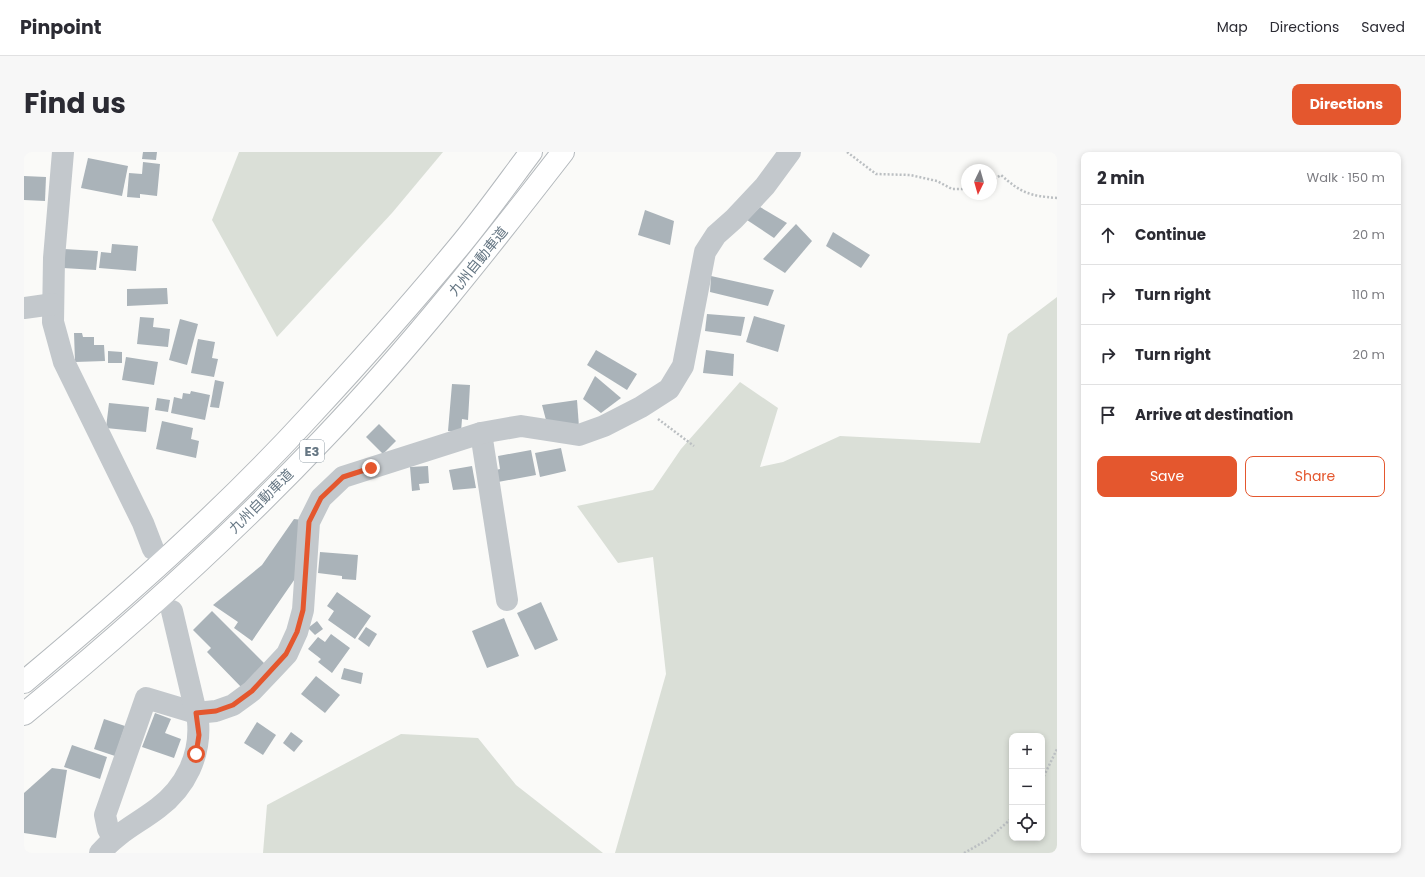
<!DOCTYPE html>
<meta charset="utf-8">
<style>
:root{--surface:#fff;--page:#f7f7f7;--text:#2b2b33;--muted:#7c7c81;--line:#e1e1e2;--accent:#e4572e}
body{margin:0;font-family:Poppins,"Noto Sans JP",sans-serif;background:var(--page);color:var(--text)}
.controls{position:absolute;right:12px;bottom:12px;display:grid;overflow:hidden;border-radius:8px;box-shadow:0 2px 6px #0003}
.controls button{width:36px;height:36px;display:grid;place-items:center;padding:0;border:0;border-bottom:1px solid var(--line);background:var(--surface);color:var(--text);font:20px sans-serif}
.compass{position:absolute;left:937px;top:12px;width:36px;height:36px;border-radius:50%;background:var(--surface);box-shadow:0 2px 6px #0003;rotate:185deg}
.stop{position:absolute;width:12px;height:12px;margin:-9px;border:3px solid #e4572e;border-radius:50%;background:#fff}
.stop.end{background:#e4572e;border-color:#fff;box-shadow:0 1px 4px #0008}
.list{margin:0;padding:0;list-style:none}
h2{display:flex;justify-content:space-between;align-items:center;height:52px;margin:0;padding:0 16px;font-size:17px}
h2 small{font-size:13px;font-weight:400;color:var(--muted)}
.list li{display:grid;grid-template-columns:26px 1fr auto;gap:12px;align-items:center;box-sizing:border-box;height:60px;padding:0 16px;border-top:1px solid var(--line)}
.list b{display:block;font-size:15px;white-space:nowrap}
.list em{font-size:13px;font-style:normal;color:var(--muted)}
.actions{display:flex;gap:8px;padding:12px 16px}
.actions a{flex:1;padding:9px 0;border:1px solid var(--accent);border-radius:8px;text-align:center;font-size:14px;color:var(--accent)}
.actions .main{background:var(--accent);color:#fff}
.icon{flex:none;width:22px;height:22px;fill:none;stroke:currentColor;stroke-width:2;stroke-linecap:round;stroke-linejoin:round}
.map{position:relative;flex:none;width:1033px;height:701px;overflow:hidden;border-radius:8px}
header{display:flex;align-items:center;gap:24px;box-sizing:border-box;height:56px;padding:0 20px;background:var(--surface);border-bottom:1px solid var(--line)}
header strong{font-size:19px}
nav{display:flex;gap:22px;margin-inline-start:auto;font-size:14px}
.intro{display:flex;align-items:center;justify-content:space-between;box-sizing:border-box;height:96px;padding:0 24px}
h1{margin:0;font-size:28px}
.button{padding:10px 18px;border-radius:8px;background:var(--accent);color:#fff;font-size:14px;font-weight:700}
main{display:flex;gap:24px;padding:0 24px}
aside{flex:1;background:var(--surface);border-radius:8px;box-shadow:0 2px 6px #0003}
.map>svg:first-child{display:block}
</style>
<header>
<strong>Pinpoint</strong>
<nav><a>Map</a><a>Directions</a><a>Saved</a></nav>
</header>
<div class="intro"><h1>Find us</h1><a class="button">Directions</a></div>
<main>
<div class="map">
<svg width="1033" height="701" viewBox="0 0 1033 701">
<rect width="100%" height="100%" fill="#fafaf8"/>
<!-- green -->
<g fill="#dadfd7" fill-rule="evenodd">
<polygon points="215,0 419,0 368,61 253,185 188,68"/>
<path d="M1033,145V701H591L642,522L629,405L594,411L553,354L629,338L657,297L716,230L754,256L736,315L759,310L816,284L956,291L984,182ZM988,584H1018V686H988Z"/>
<polygon points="377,582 454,586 492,633 579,701 239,701 243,653"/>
</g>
<!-- building -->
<g fill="#aab3b9">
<polygon points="119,0 133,0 132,8 118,7"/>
<polygon points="64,6 104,14 98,44 57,36"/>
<polygon points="119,10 136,12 133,44 116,42 116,46 103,45 105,21 118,22"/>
<polygon points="0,24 22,25 21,49 0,48"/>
<polygon points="736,55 763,71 750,86 723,68"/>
<polygon points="621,58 650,69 646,93 614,83"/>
<polygon points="772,72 788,89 761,121 739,107"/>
<polygon points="809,80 846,103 837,116 802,94"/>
<polygon points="88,92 114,94 112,119 75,116 77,100 87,101"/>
<polygon points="40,97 74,99 72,118 39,116"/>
<polygon points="687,124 750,138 744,154 686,140"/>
<polygon points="143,136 144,152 103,154 103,137"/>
<polygon points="683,162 721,165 717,184 681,179"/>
<polygon points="730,164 761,173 754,200 722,190"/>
<polygon points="116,165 130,166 129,175 146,177 144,195 113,192"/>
<polygon points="156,167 174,172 163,213 145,208"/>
<polygon points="50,181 58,181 59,185 70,185 70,193 80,193 81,209 51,210"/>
<polygon points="174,187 191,190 188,206 194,207 190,225 167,221"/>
<polygon points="572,198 613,222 603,238 563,213"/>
<polygon points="682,198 710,202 709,224 679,221"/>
<polygon points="84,199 98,200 98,211 84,211"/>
<polygon points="102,205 134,210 130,233 98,228"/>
<polygon points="571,224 597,246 577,261 559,247"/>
<polygon points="191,228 200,230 195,256 186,255"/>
<polygon points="428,232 446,233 444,268 438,267 437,280 424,279"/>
<polygon points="167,239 186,243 181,268 147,261 150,245 158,247 159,241 166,242"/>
<polygon points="133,246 146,248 144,260 131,258"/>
<polygon points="553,248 555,275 522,268 518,253"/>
<polygon points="85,251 125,255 122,280 82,276"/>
<polygon points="138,269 169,276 167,287 175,289 172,306 132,297"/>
<polygon points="355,272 372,289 359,302 342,285"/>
<polygon points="537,296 542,319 516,325 511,301"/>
<polygon points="507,298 512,323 474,330 472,318 476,317 474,304"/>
<polygon points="404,314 405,331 395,332 396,338 388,339 386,315"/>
<polygon points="448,314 452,336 429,338 425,318"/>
<polygon points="270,367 279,368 275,421 228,489 210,476 214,470 189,453 238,413"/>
<polygon points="296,400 334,403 332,428 318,427 318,424 294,421"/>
<polygon points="313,440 347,464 331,487 304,468 310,459 303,454"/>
<polygon points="517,450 534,488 511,498 493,461"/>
<polygon points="188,459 243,514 219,537 183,500 187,496 169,478"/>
<polygon points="480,466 495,504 463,516 448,479"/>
<polygon points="293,469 299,477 291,483 284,476"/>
<polygon points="342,475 353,482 345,495 334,487"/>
<polygon points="307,482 326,496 308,521 294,510 297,507 284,497 294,485 301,490"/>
<polygon points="320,516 339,521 337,532 317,527"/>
<polygon points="292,524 316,543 301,561 277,542"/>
<polygon points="131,561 147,567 141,581 157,587 150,606 118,595"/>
<polygon points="80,567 101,574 91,604 70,597"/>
<polygon points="233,570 252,583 239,603 220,591"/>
<polygon points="267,580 279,589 270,600 259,591"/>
<polygon points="48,593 83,605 76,627 40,615"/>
<polygon points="28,616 43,618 32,686 0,681 0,641"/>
</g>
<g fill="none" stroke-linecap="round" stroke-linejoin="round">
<defs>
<g id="highway">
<path d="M0,530C99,447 197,361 284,266C335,211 385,155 433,97C459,66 483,32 507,0"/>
<path d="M0,562C105,476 207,384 300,286C386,196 463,98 539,0"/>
</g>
</defs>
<!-- highway casing -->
<use href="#highway" stroke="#b4b9bd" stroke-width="24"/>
<!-- path -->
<g stroke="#bbbfc2" stroke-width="2.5" stroke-dasharray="2 2" stroke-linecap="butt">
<polyline points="823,0 852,22 886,23 913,29 928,37 943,37"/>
<path d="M967,29L977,23C997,41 1006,44 1033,46"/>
<polyline points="634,267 670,294"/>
<polyline points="1018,628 1033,597"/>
<polyline points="940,701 963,688 988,666"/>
</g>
<!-- minor -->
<g stroke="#c3c8cc" stroke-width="22">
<polyline points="39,0 30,106 29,170 40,210 119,371 129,397"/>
<polyline points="0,156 29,152"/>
<polyline points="457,281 483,448"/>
<polyline points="89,686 84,677 81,663 122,546 172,561 192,559 209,553 228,539 248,518 263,502 273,480 279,458 285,370 297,346 319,325 457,281 497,274 555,283 580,274 617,255 645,237 659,214 681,100 692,83 710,67 741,34 766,0"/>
<path d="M76,701C94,680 113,672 134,656C162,635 177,603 174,569L148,459"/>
</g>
<!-- highway -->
<use href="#highway" stroke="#fff" stroke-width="22"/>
</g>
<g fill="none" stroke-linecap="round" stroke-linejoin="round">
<!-- route -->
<polyline stroke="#e4572e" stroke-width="5" points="172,602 175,583 172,561 192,559 209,553 228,539 262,502 273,480 279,458 285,370 297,346 319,325 347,316"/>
</g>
<g text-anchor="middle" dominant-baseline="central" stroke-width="4" stroke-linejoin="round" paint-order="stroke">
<!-- shield labels -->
<rect fill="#fff" stroke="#939fa8" stroke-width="1" x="276" y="288" width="24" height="22" rx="3"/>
<g font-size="13" font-weight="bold" fill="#657683">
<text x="288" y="299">E3</text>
</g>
<!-- street labels -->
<g font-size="14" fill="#657683" stroke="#fff">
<text transform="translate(454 109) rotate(-51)">九州自動車道</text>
<text transform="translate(237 349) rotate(-45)">九州自動車道</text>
</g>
</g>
</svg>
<div class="controls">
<button>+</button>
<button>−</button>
<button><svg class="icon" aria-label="locate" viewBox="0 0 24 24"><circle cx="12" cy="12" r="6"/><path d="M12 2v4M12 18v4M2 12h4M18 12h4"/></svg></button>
</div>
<svg class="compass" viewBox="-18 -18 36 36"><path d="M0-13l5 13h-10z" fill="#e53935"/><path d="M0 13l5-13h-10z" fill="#7c7c81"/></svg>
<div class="stop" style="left:172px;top:602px"></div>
<div class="stop end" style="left:347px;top:316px"></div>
</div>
<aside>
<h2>2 min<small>Walk · 150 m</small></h2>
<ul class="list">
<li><svg class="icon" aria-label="ahead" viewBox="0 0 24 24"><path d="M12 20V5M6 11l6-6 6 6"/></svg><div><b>Continue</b></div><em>20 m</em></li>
<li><svg class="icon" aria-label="right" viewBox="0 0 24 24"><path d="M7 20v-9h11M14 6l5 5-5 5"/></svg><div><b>Turn right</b></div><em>110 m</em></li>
<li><svg class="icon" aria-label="right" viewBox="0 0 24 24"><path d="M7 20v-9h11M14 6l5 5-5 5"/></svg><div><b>Turn right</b></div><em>20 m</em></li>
<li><svg class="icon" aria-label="arrive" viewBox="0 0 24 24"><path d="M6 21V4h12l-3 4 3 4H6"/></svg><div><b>Arrive at destination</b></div></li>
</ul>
<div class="actions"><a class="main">Save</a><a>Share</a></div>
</aside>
</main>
